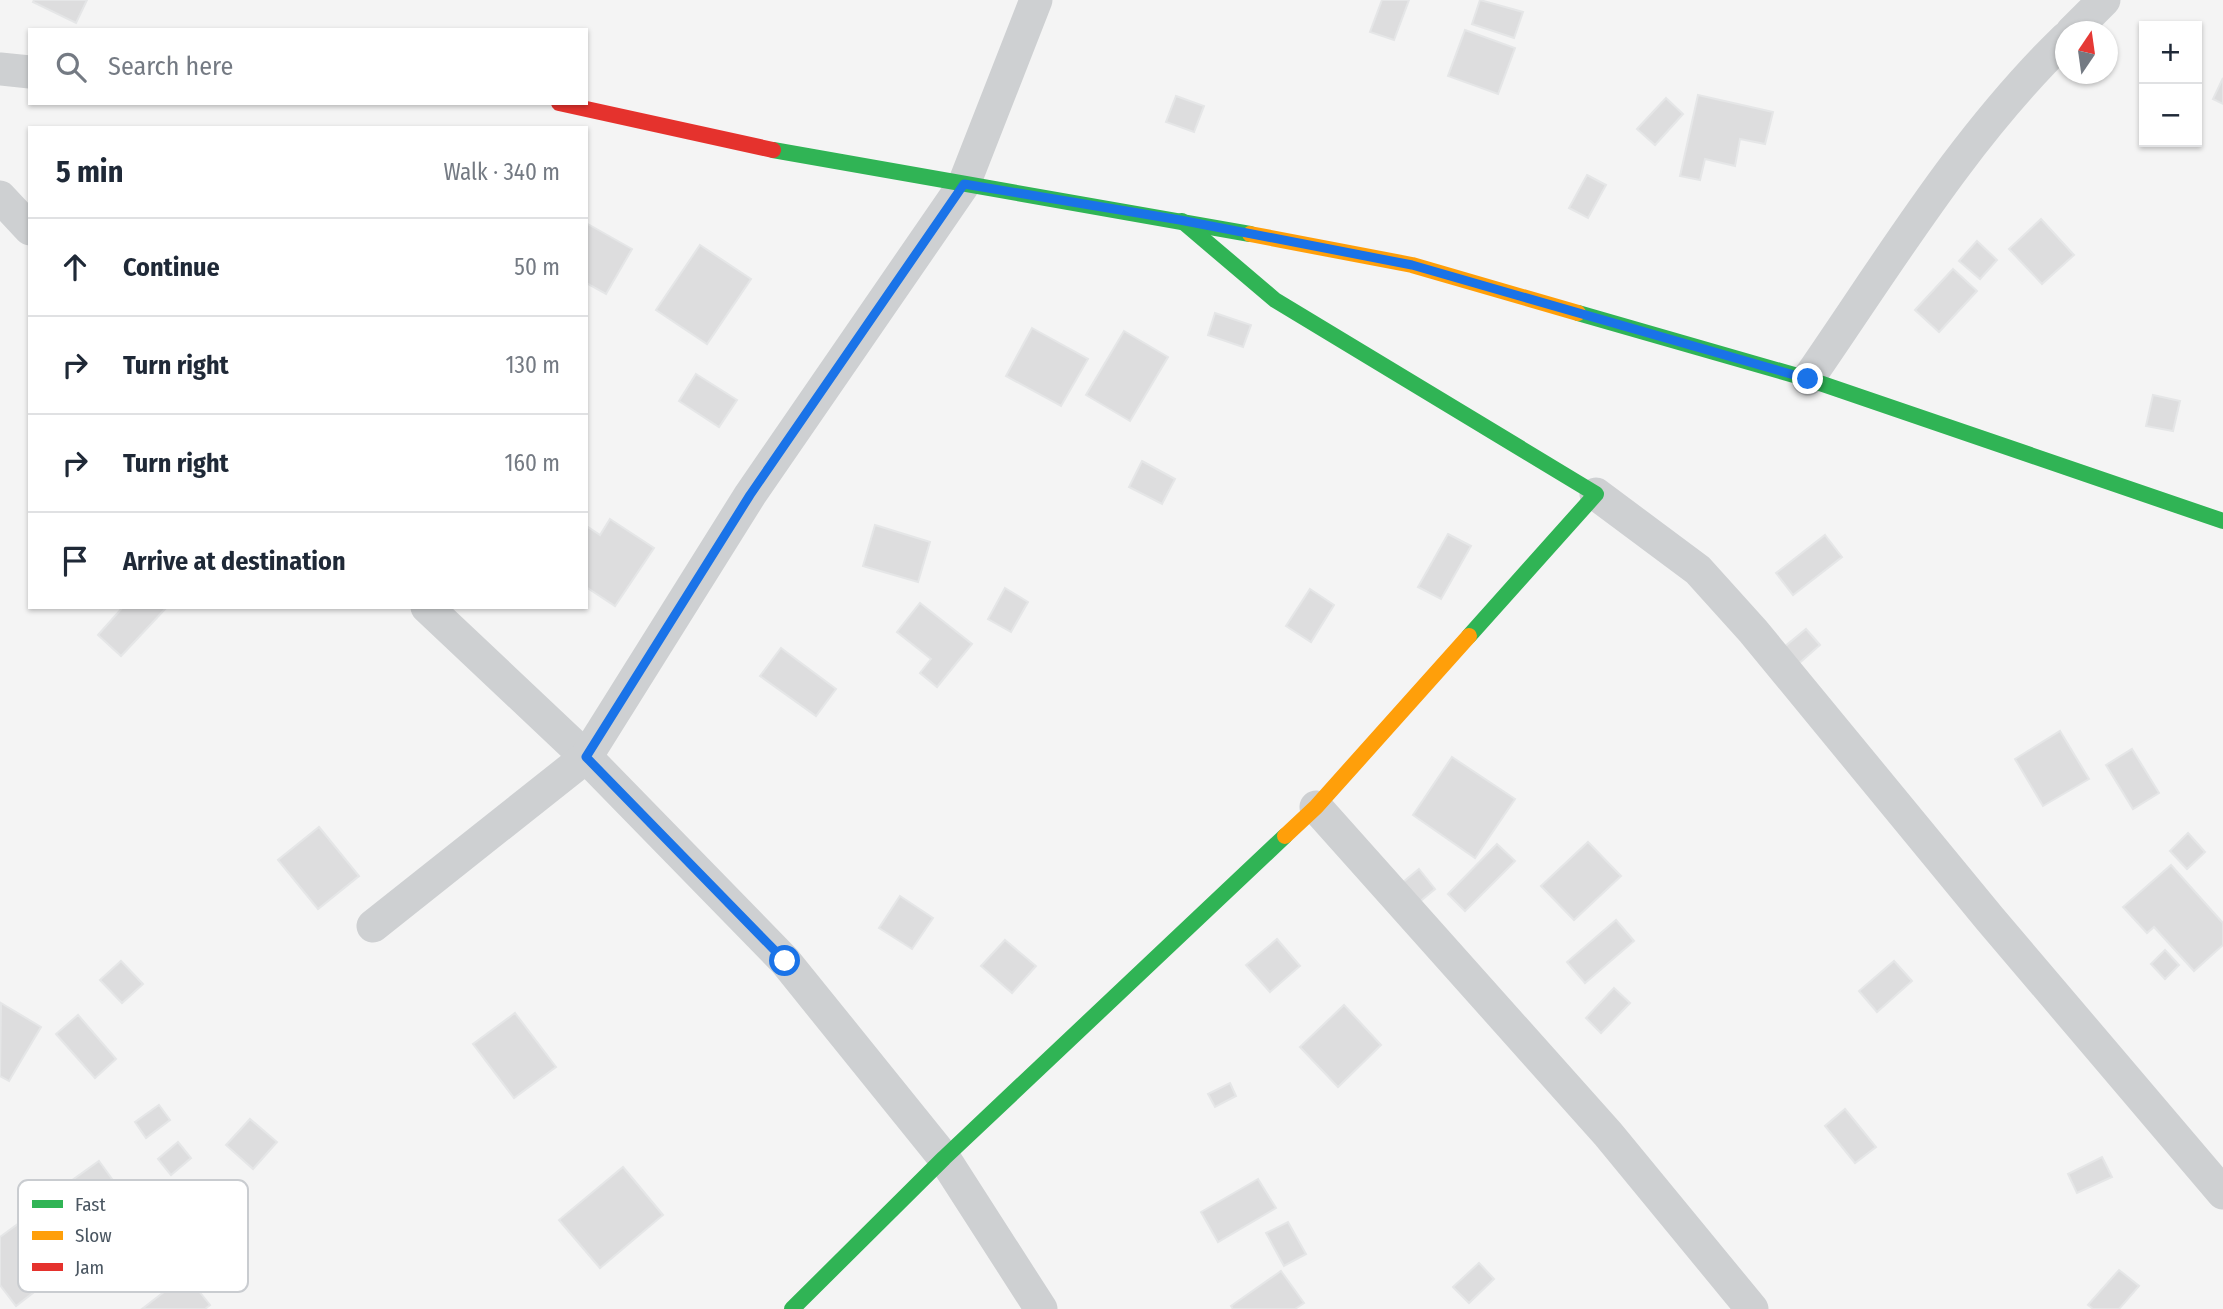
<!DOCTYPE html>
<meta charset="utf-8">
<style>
:root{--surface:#fff;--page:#f6f6f7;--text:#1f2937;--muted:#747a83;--line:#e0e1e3}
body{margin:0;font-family:"Fira Sans Condensed",sans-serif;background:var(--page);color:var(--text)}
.controls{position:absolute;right:21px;top:21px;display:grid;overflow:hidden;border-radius:0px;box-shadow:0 2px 5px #0004}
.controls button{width:63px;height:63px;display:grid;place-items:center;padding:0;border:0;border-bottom:2px solid var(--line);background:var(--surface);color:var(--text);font:35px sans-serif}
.compass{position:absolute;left:2055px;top:21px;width:63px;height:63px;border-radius:50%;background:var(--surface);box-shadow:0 2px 5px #0004;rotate:13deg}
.stop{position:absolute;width:21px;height:21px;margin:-16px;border:5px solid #1a73e8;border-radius:50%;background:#fff}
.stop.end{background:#1a73e8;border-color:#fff;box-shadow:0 2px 7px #0008}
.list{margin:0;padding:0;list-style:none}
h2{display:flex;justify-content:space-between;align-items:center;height:91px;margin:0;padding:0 28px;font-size:30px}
h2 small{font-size:23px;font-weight:400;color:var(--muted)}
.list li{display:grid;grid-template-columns:46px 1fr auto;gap:21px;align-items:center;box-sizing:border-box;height:98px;padding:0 28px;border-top:2px solid var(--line)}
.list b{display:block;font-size:26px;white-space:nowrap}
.list em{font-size:23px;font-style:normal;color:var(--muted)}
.icon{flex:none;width:38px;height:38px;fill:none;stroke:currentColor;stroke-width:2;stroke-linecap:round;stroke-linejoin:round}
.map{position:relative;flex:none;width:2223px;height:1309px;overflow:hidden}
.search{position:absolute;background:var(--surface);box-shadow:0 2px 5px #0004;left:28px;top:28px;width:560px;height:77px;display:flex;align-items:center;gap:18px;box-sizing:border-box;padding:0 24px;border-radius:0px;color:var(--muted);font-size:26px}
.panel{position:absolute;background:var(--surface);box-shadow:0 2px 5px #0004;left:28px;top:126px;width:560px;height:483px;border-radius:0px}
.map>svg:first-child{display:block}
</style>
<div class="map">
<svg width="2223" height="1309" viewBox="0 0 2223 1309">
<rect width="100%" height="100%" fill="#f4f4f4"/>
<!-- building -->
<g fill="#ddddde" stroke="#e5e6e7" stroke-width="2">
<polygon points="34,0 87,0 76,23 33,2"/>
<polygon points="1382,0 1409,0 1394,40 1370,32"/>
<polygon points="1480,0 1523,12 1514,38 1472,24"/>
<polygon points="1465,30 1515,48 1498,94 1448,76"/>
<polygon points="2223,78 2223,104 2213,99"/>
<polygon points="1698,95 1773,112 1765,144 1740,139 1735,166 1705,159 1700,180 1680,176"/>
<polygon points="1176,96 1204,106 1194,132 1166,122"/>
<polygon points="1666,98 1683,114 1655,145 1637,129"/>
<polygon points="1587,175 1606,185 1588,218 1569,208"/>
<polygon points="2041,219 2074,255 2042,284 2009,249"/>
<polygon points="586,223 632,249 606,294 586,283"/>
<polygon points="1977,241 1997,260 1980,279 1959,261"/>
<polygon points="700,245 751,279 707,344 656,310"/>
<polygon points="1953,269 1977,291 1939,332 1915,310"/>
<polygon points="1215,313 1251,325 1243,347 1208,335"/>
<polygon points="1032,328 1088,359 1061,406 1006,376"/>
<polygon points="1124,331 1168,357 1130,421 1086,395"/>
<polygon points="696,374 737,400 719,427 679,401"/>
<polygon points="2153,395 2180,401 2173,431 2146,426"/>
<polygon points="1142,461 1175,479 1162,504 1129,487"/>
<polygon points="610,519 654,548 615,606 586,587 586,529 588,527 600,535"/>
<polygon points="875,525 930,542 918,582 863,566"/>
<polygon points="1448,534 1471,546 1441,599 1418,587"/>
<polygon points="1825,535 1842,557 1793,595 1776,573"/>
<polygon points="1005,588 1028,602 1011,632 988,619"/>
<polygon points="1310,589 1334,605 1311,642 1286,626"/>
<polygon points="920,603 972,644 937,687 920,673 931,659 897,632"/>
<polygon points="123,607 167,607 121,656 98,635"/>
<polygon points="1806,629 1820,645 1797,665 1783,648"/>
<polygon points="781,648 836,689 816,716 760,676"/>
<polygon points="2060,731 2089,779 2043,806 2015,759"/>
<polygon points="2132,749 2159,793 2133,809 2106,765"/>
<polygon points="1452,757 1515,799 1475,858 1413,815"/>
<polygon points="319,827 359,876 318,909 278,860"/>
<polygon points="2188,833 2205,852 2187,869 2170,851"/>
<polygon points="1588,842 1621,876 1574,920 1541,886"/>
<polygon points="1497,844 1515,861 1465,911 1448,894"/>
<polygon points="2171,865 2223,923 2223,945 2194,971 2154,927 2147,933 2123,907"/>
<polygon points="1419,869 1435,889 1418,903 1402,883"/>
<polygon points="900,896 933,918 912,949 879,928"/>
<polygon points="1616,920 1634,941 1585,983 1567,962"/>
<polygon points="1277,939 1300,966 1270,992 1246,965"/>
<polygon points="1005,940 1036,966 1012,993 981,966"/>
<polygon points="2165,950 2179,965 2165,979 2151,964"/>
<polygon points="121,961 143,984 122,1003 100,980"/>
<polygon points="1894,961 1912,981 1877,1012 1859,991"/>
<polygon points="1614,988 1630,1003 1601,1033 1586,1018"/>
<polygon points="1,1003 41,1027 9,1081 0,1076"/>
<polygon points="1344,1005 1381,1045 1338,1087 1300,1047"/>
<polygon points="515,1013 556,1067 514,1098 473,1044"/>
<polygon points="78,1015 116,1059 95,1078 56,1034"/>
<polygon points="1230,1083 1236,1096 1215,1107 1208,1094"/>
<polygon points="159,1105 170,1120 146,1138 135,1122"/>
<polygon points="1845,1109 1876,1147 1855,1163 1825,1126"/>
<polygon points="250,1119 277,1142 253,1169 226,1145"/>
<polygon points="178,1142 191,1158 171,1175 158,1159"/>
<polygon points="2102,1157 2112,1177 2077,1193 2068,1174"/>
<polygon points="99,1161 125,1197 83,1227 57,1191"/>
<polygon points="623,1167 663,1215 600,1268 559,1220"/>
<polygon points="1258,1179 1276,1208 1218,1242 1201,1212"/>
<polygon points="22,1221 60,1272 16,1306 0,1285 0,1237"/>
<polygon points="1288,1222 1306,1254 1284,1266 1266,1233"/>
<polygon points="1479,1263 1494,1279 1469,1303 1453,1287"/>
<polygon points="2119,1270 2139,1286 2119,1309 2093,1309 2088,1305"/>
<polygon points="1281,1271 1304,1303 1295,1309 1233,1309 1231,1306"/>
<polygon points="186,1275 210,1305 205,1309 142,1309"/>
</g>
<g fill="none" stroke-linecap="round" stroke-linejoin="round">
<!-- street -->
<g stroke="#ced0d2" stroke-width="33">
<polyline points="2072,32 2104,0"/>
<polyline points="0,69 30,72"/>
<polyline points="0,197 30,229"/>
<path d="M1808,379C1889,262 1963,138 2066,38"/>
<polyline points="1596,494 1698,570 1753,631 1990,919 2223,1193"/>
<polyline points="427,607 586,757 785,961 944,1158 1041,1309"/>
<polyline points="1316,807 1608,1134 1752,1309"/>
<polyline points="373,926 586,757 750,495 964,184 1036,0"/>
</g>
<!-- fast -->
<g stroke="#30b455" stroke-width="16">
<polyline points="773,150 1250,234"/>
<polyline points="1182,221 1275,300 1596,494 1469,636"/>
<polyline points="1578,313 1808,379 2223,521"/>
<polyline points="792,1309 944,1158 1285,836"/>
</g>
<!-- slow -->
<g stroke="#ff9f0a" stroke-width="16">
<polyline points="1250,234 1412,265 1578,313"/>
<polyline points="1285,836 1316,807 1469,636"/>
</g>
<!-- jam -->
<polyline stroke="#e5322d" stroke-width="16" points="559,103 773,150"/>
</g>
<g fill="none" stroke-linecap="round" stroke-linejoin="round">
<!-- route -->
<polyline stroke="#1a73e8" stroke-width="9" points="785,961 586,757 750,495 964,184 1180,220 1412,265 1808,379"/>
</g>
<!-- legend -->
<rect x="18" y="1180" width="230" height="112" rx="10" fill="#fff" stroke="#c9ccd0" stroke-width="2"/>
<rect x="32" y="1200" width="31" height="8" fill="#30b455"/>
<rect x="32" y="1231" width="31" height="9" fill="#ff9f0a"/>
<rect x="32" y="1263" width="31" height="8" fill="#e5322d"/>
<g font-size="19" fill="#4a5661">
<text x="75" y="1211">Fast</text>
<text x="75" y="1242">Slow</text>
<text x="75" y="1274">Jam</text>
</g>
</svg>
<div class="controls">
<button>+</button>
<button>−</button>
</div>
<svg class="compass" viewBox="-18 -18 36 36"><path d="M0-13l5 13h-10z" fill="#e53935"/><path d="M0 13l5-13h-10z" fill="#747a83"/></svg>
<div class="stop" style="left:785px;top:961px"></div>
<div class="stop end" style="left:1808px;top:379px"></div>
<div class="search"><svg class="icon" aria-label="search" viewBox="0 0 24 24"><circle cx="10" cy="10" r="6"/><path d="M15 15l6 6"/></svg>Search here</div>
<section class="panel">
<h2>5 min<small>Walk · 340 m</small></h2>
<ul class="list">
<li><svg class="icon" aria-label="ahead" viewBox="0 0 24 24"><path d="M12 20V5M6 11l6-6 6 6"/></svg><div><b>Continue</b></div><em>50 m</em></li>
<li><svg class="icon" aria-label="right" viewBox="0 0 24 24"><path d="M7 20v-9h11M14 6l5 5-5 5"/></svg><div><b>Turn right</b></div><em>130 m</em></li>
<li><svg class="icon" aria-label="right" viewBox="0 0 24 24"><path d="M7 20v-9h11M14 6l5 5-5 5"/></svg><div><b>Turn right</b></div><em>160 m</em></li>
<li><svg class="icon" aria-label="arrive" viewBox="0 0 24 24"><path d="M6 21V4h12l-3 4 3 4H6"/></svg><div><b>Arrive at destination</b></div></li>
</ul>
</section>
</div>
